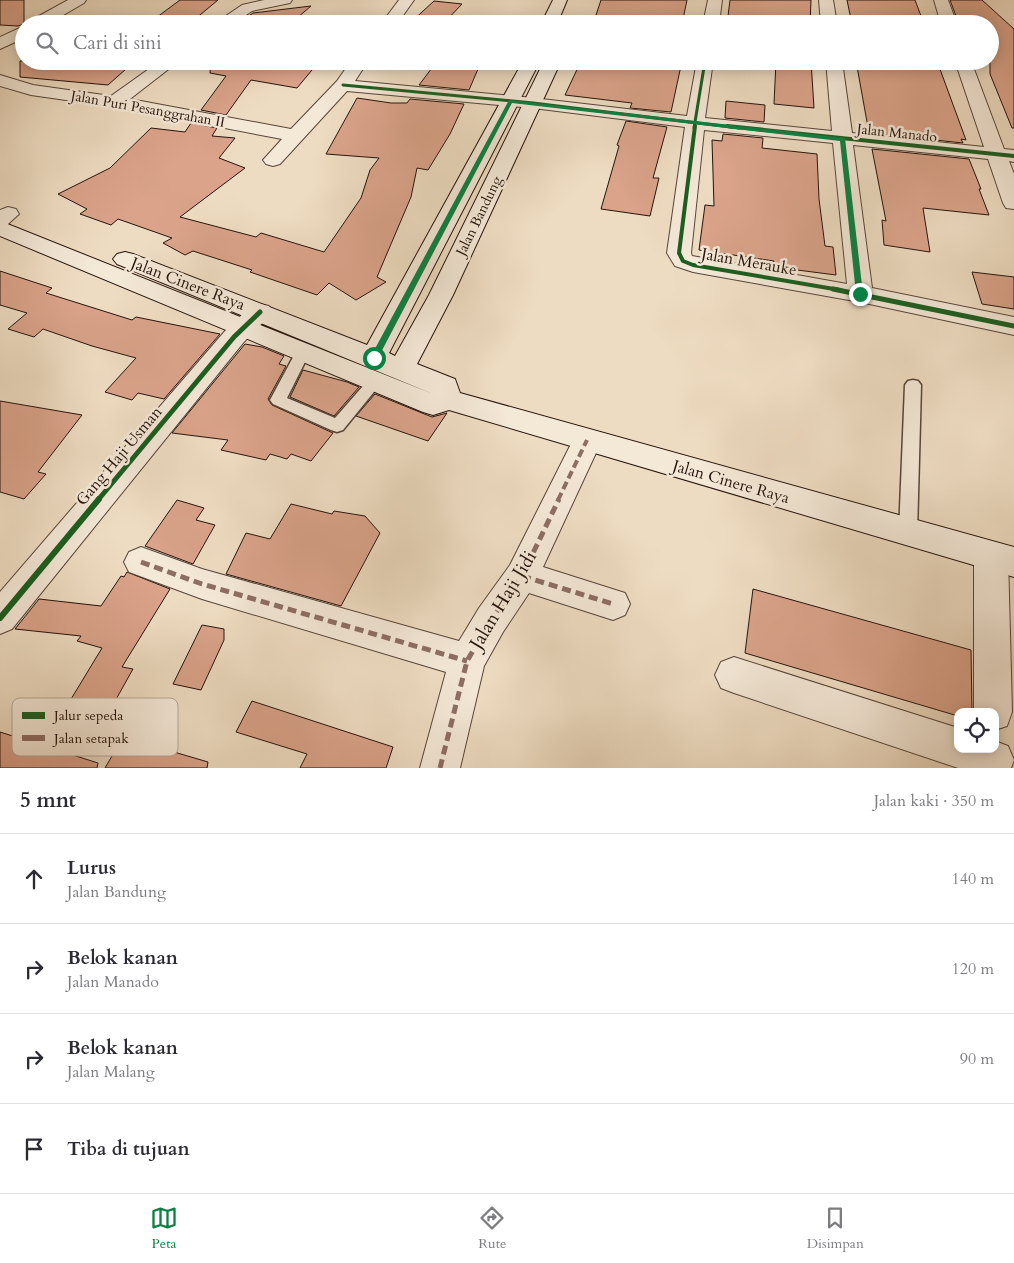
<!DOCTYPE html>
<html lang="id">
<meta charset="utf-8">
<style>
:root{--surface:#fff;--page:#f2f2f3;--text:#2b2b33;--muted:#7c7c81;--line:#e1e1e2;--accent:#0b8043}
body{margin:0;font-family:Cardo,serif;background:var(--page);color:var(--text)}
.controls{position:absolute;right:15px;bottom:15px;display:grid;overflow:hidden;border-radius:10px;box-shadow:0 2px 12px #0003}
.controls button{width:45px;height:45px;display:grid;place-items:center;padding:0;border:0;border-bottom:1px solid var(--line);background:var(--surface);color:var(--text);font:25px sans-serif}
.stop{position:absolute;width:15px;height:15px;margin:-11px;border:4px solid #0b8043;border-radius:50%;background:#fff}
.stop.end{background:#0b8043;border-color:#fff;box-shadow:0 1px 5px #0008}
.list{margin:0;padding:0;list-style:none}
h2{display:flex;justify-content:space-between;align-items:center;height:65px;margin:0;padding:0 20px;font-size:21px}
h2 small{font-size:16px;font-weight:400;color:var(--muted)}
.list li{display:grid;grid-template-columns:32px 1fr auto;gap:15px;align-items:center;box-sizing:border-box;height:90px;padding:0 20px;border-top:1px solid var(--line)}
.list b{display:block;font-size:19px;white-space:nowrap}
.list p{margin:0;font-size:16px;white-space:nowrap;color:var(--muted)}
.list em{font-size:16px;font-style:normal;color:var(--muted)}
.icon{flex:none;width:28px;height:28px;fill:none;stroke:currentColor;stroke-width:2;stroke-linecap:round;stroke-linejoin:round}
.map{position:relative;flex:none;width:1014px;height:768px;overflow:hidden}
.search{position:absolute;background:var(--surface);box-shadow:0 2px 12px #0003;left:15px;right:15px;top:15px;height:55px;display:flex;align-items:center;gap:12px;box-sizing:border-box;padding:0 18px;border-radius:28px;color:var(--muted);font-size:19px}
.sheet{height:425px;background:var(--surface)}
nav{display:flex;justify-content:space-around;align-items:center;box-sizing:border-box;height:70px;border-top:1px solid var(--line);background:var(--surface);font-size:14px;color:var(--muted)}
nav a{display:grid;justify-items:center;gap:2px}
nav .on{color:var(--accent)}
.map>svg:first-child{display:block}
</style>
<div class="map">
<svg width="1014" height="768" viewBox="0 0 1014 768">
<rect width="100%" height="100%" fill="#eedcc2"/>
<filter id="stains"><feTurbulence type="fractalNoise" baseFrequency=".004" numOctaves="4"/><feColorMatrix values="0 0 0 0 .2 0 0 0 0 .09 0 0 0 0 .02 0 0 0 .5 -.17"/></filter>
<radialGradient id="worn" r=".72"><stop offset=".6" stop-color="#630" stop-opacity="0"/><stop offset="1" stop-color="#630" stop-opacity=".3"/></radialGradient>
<!-- building -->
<g fill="#daa38a" stroke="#25130c">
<polygon points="0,0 24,0 24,24 18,26 0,25"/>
<polygon points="180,0 218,0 189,24 149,23"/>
<polygon points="601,0 687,0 682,24 626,24 594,21"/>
<polygon points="730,0 811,0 810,24 727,24"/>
<polygon points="847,0 915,0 924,24 852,24"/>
<polygon points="950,0 982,0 1014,29 1014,128 1012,128 990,74 990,24 959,24"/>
<polygon points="434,1 462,4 443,24 409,24"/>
<polygon points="311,6 290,24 237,24 253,13"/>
<polygon points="20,61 135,61 108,85 20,77"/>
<polygon points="211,61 290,61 317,64 297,88 251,80 226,115 201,110 226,76 210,73"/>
<polygon points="581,61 682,61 671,112 630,108 632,103 565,95"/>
<polygon points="776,61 811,61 814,108 774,104"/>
<polygon points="856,61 937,61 966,140 961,139 963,143 869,133"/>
<polygon points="435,64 478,69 469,90 419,85"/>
<polygon points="357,98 391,103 407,103 410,99 464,104 450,134 428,170 417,168 411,197 377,277 386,282 356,300 329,283 317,295 250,272 252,270 193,251 185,255 163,243 172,238 118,219 111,225 80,214 87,209 58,194 110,168 151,128 185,132 191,123 217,128 212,136 235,138 219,158 245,168 180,217 256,237 261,233 324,252 361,198 370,170 379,158 326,154"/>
<polygon points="726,101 765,105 764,122 725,118"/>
<polygon points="626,121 667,127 653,178 659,178 650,216 601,209 619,146 617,145"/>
<polygon points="723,134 763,138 762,148 817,154 819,199 825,246 833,247 836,275 774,267 774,261 699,250 705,205 714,206 712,140 722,141"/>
<polygon points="872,149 969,159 981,189 979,189 989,215 923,208 930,252 884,245 882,220 886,221"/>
<polygon points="0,271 52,288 46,293 132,320 136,317 220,334 164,399 138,393 132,400 105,392 136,358 92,346 43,329 34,337 8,329 27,313 0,305"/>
<polygon points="972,272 1014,277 1014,309 982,304"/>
<polygon points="245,344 262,347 284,356 279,364 286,366 268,399 272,405 333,433 311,461 291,454 287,459 270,454 266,460 221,450 228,440 172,433"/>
<polygon points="303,370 347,382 359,387 334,416 290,397"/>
<polygon points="375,394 432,417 447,413 428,441 356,416"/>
<polygon points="0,401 82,415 38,472 46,474 24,499 0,492"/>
<polygon points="177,500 204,508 196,520 215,525 193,564 145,546"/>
<polygon points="291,504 332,514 334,511 365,516 380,533 341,606 226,574 246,533 270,539"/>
<polygon points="127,572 170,589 122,667 133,669 105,719 65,709 102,648 77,641 81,636 15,629 39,599 101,606 121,576 124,577"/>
<polygon points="753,589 971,650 972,712 958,712 958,716 745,653"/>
<polygon points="202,625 224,629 224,640 201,690 173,684"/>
<polygon points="252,701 393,747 386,768 300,768 307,754 236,732"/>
<polygon points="0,732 98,763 97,768 0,768"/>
<polygon points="123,737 208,762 207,768 105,768"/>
</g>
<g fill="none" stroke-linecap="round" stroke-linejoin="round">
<defs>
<g id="lane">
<polygon points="303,347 308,348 310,352 287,398 335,418 370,378 375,377 380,378 382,382 343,430 337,432 331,430 273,404 270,400 298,348"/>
<polygon points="913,380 918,381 921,385 917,533 914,538 908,541 902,538 899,533 905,385 908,381"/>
</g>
<g id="street">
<polygon points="68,0 86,0 84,3 48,24 28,24 30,21"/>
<polygon points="264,0 292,0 290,3 252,11 233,24 214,24 242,5"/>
<polygon points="399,0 414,0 397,24 381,24"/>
<polygon points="708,0 722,0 719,24 703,24"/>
<polygon points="819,0 833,0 837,24 821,24"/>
<polygon points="934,0 948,0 957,24 941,24"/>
<polygon points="24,26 24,38 0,49 0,37"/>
<path d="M160,61H179L130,99L291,129L337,81L351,61H368L355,81L533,98L687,116L697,61H713L705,118L832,131L826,61H842L852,133L984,147L955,61H971L1004,149L1014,150V162L1009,161L1014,174V209L1006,208L1003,203L988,159L853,145L872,288L1014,317V335L860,302L693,272L675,266L667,253L685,127L533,108L347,91L280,164L273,166L266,164L263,160L282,139L115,107L31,95L0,86V75L33,85L111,96ZM704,130L833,143L847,284L692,256L691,253Z"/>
<polygon points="8,207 16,209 19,214 8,224 0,226 0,210"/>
<polygon points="260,304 269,306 273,312 243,343 12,629 0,634 0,592 225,331 251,306"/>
<polygon points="587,429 597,432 602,440 543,567 625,593 630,604 625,615 613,620 529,593 503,632 484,666 460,768 420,768 446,672 202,599 129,572 124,562 129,552 141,547 202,569 459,641 479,608 510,565 577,432"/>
<polygon points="991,542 1003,546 1008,556 1012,712 1007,726 995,730 995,712 974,712 974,556 979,546"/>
<polygon points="734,657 958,728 958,749 995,749 995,741 1008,746 1014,760 1011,768 958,768 734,693 721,688 715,675 721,662"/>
</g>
<g id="secondary">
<polygon points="553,0 567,0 557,24 541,24"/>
<polygon points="523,61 540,61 389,353 395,356 429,295 544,61 561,61 453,295 417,364 455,379 460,393 1014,547 1014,577 449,410 433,415 423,412 0,236 0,221 433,394 117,264 113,259 117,254 125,252 133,254 367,345"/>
</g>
</defs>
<!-- lane casing -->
<use href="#lane" stroke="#57453a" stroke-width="3"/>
<!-- street casing -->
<use href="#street" stroke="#57453a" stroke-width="2"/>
<!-- secondary casing -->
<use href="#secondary" stroke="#25130c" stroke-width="2"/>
<!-- lane -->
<use href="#lane" fill="#f4e8d7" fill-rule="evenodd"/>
<!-- street -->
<use href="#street" fill="#f4e8d7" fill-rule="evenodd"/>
<!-- secondary -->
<use href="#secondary" fill="#f4e8d7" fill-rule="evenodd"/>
<!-- quiet-far1 -->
<polyline stroke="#8d6e63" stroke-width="4" stroke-dasharray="8 4" stroke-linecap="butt" points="558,500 587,440"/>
<!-- quiet -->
<g stroke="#8d6e63" stroke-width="5" stroke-dasharray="9 5" stroke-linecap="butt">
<polyline points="141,562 202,584 467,661"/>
<polyline points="522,576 613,604"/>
<polyline points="440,768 467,661 491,620 522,576 559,499"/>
</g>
<defs>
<g id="cycleway-far3">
<polyline points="343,85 533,103 739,128"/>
<polyline points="694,128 705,61"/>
</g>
<g id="cycleway-far2">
<polyline points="695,126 679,253 683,261 693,265 840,290"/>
<polyline points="727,126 1014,156"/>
</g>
<g id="cycleway-far1">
<polyline points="833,289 1014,326"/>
<polyline points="98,500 234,337 260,312"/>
</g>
<polyline id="cycleway" points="0,618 99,499"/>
</defs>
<!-- cycleway-far3 casing -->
<use href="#cycleway-far3" stroke="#f4e8d7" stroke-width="5"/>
<!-- cycleway-far2 casing -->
<use href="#cycleway-far2" stroke="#f4e8d7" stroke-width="6"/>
<!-- cycleway-far1 casing -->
<use href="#cycleway-far1" stroke="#f4e8d7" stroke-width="8"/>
<!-- cycleway casing -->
<use href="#cycleway" stroke="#f4e8d7" stroke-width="9"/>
<!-- cycleway-far3 -->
<use href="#cycleway-far3" stroke="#1b5e20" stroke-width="3"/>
<!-- cycleway-far2 -->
<use href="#cycleway-far2" stroke="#1b5e20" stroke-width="4"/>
<!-- cycleway-far1 -->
<use href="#cycleway-far1" stroke="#1b5e20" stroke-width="5"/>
<!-- cycleway -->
<use href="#cycleway" stroke="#1b5e20" stroke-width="6"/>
</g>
<!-- route -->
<polygon fill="#0b8043" points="509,100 845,138 863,294 860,296 856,294 840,141 512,103 378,358 377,359 372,359 370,358"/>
<g text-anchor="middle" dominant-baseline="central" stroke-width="5" stroke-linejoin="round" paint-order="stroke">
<!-- far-street labels -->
<g font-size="14" fill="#25130c" stroke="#f4e8d7">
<text transform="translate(148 109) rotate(10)">Jalan Puri Pesanggrahan II</text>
<text transform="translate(897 133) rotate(6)">Jalan Manado</text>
<text transform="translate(479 216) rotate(-64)">Jalan Bandung</text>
</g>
<!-- street labels -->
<g font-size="16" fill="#25130c" stroke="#f4e8d7">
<text transform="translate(749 262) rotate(10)">Jalan Merauke</text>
<text transform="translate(188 284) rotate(21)">Jalan Cinere Raya</text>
<text transform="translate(119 456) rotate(-50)">Gang Haji Usman</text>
<text transform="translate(731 482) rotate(16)">Jalan Cinere Raya</text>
</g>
<!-- near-street labels -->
<g font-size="19" fill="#25130c" stroke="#f4e8d7">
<text transform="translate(503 600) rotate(-59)">Jalan Haji Jidi</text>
</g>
</g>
<!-- legend -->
<rect x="12" y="698" width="166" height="58" rx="8" fill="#f4e8d7" stroke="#b6a89a" stroke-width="1"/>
<rect x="22" y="712" width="23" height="7" fill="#1b5e20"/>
<rect x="22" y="735" width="23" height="6" fill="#8d6e63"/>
<g font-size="14" fill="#25130c">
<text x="54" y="720">Jalur sepeda</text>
<text x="54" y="743">Jalan setapak</text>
</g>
<rect width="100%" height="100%" filter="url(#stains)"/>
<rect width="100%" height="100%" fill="url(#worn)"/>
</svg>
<div class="controls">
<button><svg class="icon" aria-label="locate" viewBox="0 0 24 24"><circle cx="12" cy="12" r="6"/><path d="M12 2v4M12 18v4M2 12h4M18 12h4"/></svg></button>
</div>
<div class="stop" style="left:374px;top:358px"></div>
<div class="stop end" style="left:860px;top:294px"></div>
<div class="search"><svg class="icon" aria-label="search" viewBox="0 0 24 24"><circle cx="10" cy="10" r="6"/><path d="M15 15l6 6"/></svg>Cari di sini</div>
</div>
<section class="sheet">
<h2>5 mnt<small>Jalan kaki · 350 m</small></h2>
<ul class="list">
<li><svg class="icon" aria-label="ahead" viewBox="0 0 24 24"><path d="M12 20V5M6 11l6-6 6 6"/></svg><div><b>Lurus</b><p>Jalan Bandung</p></div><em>140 m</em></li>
<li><svg class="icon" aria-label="right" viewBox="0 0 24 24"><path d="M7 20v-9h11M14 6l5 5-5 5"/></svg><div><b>Belok kanan</b><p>Jalan Manado</p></div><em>120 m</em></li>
<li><svg class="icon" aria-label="right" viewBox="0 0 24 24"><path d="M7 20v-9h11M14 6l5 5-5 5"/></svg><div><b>Belok kanan</b><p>Jalan Malang</p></div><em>90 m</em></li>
<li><svg class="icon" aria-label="arrive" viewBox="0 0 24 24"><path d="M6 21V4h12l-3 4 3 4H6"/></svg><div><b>Tiba di tujuan</b></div></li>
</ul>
</section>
<nav>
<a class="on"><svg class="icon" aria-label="map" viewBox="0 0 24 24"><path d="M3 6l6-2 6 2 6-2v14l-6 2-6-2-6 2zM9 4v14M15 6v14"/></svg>Peta</a>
<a><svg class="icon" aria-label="directions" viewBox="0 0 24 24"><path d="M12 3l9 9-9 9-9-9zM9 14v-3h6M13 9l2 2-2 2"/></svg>Rute</a>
<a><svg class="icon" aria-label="saved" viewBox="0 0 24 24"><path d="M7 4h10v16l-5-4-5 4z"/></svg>Disimpan</a>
</nav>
